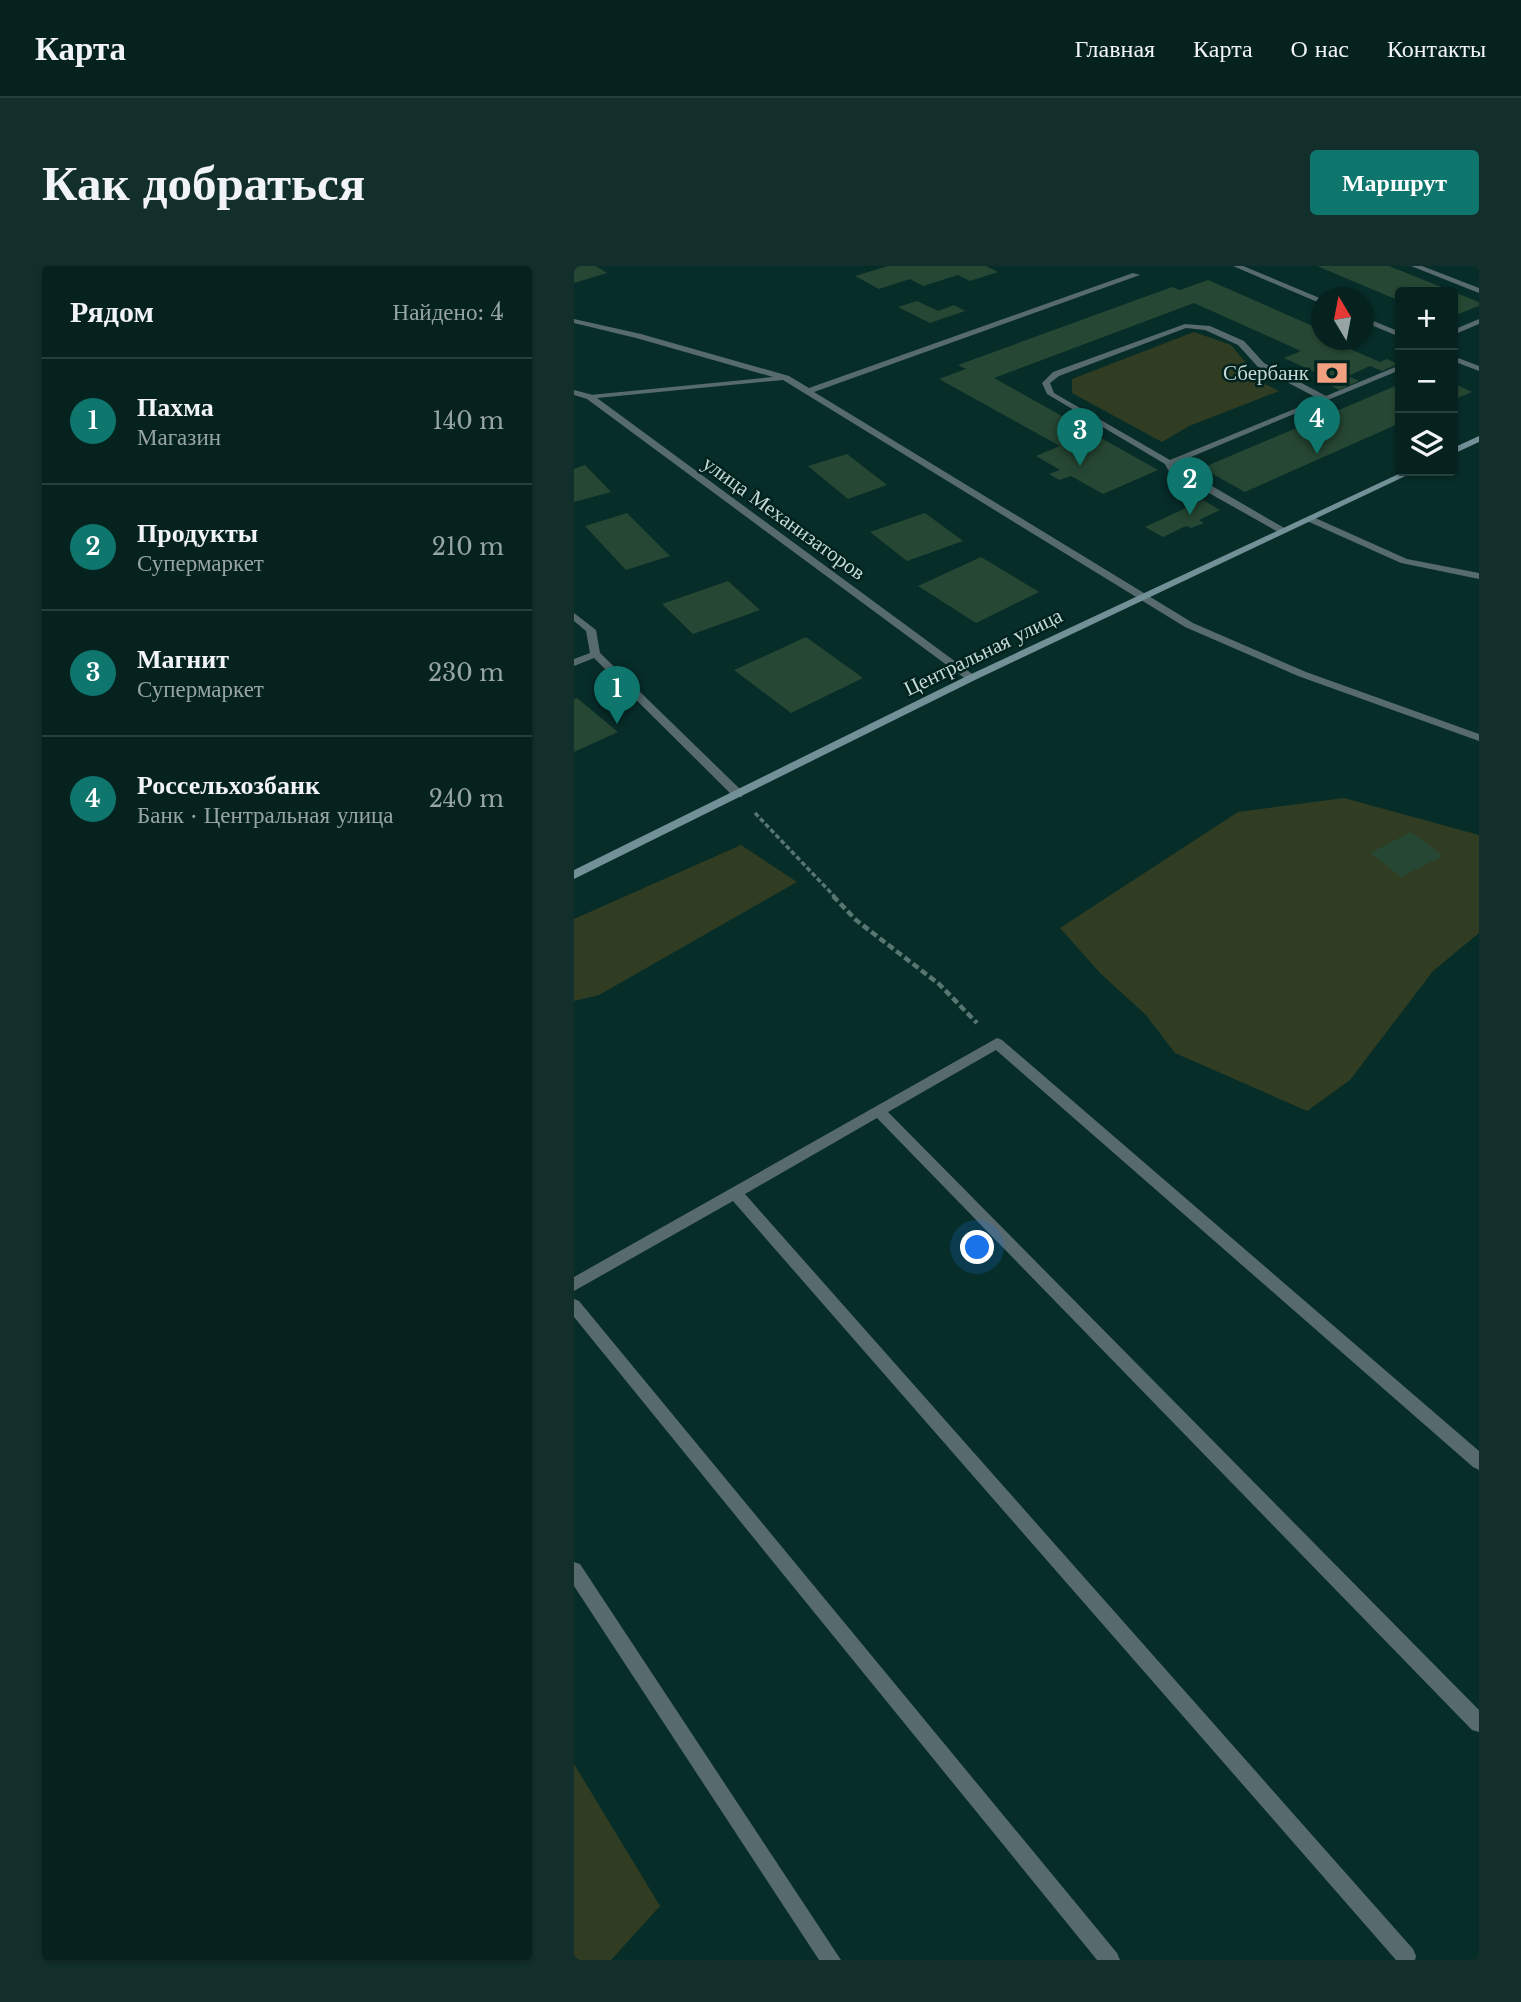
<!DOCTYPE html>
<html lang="ru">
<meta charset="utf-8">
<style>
:root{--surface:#05221f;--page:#132f2c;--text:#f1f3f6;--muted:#97a4a4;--line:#263f3d;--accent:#0f766e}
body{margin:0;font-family:"Libre Baskerville",serif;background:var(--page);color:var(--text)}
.controls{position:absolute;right:21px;top:21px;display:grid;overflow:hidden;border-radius:7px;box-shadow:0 2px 5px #0004}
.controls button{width:63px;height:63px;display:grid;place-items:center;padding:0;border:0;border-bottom:2px solid var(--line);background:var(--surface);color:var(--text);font:35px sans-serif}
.compass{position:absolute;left:737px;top:21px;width:63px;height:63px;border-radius:50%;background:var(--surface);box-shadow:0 2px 5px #0004;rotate:350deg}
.you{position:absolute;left:404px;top:982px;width:24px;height:24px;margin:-18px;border:5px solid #fff;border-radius:50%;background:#1a73e8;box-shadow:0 0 0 10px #1a73e833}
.badge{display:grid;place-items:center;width:46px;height:46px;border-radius:50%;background:var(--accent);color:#fff;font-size:23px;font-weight:700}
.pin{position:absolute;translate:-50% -58px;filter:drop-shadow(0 2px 4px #0008)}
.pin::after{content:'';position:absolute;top:37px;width:24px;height:21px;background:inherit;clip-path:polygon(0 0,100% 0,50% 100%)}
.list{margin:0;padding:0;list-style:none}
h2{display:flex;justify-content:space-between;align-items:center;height:91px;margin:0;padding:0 28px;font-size:30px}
h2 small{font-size:23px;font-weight:400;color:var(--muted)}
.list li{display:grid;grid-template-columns:46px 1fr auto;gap:21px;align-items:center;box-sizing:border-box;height:126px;padding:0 28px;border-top:2px solid var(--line)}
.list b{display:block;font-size:26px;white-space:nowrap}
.list p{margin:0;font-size:23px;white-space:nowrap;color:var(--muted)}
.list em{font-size:23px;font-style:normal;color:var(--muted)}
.icon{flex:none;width:38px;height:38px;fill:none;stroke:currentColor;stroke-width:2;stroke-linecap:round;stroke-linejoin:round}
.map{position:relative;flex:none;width:905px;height:1694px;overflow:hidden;border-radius:7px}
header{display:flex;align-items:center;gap:42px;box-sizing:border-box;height:98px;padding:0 35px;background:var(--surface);border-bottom:2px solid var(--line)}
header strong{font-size:33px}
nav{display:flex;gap:38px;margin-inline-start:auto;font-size:24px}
.intro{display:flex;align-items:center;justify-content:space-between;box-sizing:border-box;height:168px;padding:0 42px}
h1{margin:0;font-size:49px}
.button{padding:18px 32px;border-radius:7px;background:var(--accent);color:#fff;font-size:24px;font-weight:700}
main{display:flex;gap:42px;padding:0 42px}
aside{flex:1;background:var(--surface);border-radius:7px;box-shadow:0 2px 5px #0004}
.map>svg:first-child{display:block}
</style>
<header>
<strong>Карта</strong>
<nav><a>Главная</a><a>Карта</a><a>О нас</a><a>Контакты</a></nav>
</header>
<div class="intro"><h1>Как добраться</h1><a class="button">Маршрут</a></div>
<main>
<aside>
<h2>Рядом<small>Найдено: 4</small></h2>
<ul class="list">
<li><span class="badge">1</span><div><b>Пахма</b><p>Магазин</p></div><em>140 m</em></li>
<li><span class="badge">2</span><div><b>Продукты</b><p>Супермаркет</p></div><em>210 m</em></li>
<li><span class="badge">3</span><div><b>Магнит</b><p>Супермаркет</p></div><em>230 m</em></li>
<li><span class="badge">4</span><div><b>Россельхозбанк</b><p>Банк · Центральная улица</p></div><em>240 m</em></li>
</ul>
</aside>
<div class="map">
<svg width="905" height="1694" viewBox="0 0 905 1694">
<rect width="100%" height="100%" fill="#072d29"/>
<!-- green -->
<g fill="#313d22">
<polygon points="620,66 657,79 674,99 665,105 705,125 615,160 588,176 498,127 498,113"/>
<polygon points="770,532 905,569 905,667 859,705 776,814 733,845 601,787 572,749 526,707 486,662 664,546"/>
<polygon points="167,579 223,616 25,729 0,735 0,653"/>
<polygon points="0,1498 86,1640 37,1694 0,1694"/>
</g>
<!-- building -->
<g fill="#264733">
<polygon points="5,0 22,0 33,7 0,17 0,1"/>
<polygon points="314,0 412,0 424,6 396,15 384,9 349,20 336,13 305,23 281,10"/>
<polygon points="743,0 815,0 905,36 905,40 879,50 879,26 826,26 826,35"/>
<polygon points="634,14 748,64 745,69 748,74 755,74 806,96 813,93 824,98 808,105 796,100 774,110 785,115 765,124 754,118 760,115 710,92 727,85 620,37 420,112 584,204 529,228 497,210 485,214 475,208 486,204 462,190 486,180 365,113 392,103 384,99 598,21 606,24"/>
<polygon points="343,35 364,45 380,39 391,45 356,57 324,41"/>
<polygon points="879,117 898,126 879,134"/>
<polygon points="826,118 826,157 671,226 628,202"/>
<polygon points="273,188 313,219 274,233 234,200"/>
<polygon points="11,199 37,226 0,236 0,203"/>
<polygon points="629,234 646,244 625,254 630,257 617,262 612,260 589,271 571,261"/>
<polygon points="53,247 96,290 52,304 11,260"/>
<polygon points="351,247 389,275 333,295 296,266"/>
<polygon points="407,291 465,326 402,357 344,320"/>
<polygon points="154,315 186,344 119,368 88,338"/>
<polygon points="232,371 289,412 217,447 160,404"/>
<polygon points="3,432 44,466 0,486 0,433"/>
<polygon points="837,566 869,590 827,611 796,587"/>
</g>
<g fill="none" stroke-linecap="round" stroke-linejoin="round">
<!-- path-far1 -->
<polyline stroke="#577571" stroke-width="3.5" stroke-dasharray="5 2.5" stroke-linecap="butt" points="181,547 261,631"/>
<!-- path -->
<polyline stroke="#577571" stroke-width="4.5" stroke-dasharray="7 3.5" stroke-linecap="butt" points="259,630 282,654 365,718 403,757"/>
<!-- lane -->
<g fill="#576a6e" fill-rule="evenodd">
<polygon points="837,0 848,0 905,22 905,27"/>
<polygon points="559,7 566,9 240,126 619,357 732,406 905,468 905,475 724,410 611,361 209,114 13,133 13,129 16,129 199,111 62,72 0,57 0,53 67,68 215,110 235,122"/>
<polygon points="905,53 905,58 879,69 879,64"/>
<path d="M611,58L636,60L670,75L690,97L752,130L826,99V104L600,198L712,263V267H706L594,204L591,198L473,128L468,117L479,106ZM612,62L631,64L664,79L684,101L745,133L596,194L480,127L476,117L485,110Z"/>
<polygon points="733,251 739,251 833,293 905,307 905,313 827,297 733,255"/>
<polygon points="0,347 22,364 26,387 168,525 168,531 160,531 20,392 0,400 0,393 16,387 12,365 0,355"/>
<polygon points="423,772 428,774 905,1185 905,1204 899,1201 422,784 314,846 905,1444 905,1466 898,1464 303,852 171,928 839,1683 842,1690 841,1694 822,1694 159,935 0,1025 0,1011"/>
<polygon points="0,1033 5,1035 543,1687 546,1694 523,1694 0,1051"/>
<polygon points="0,1296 6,1298 267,1694 245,1694 0,1320"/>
</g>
<!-- street -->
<g fill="#576a6e" fill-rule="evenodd">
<polygon points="659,0 669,0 748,33 748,38"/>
<polygon points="790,51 826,66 826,71 790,56"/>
<polygon points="879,90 905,100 905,105 879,95"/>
<polygon points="0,124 19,129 401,410 401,414 393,414 13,133 0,129"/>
</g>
<!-- secondary -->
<g fill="#729097" fill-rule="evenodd">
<polygon points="905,170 905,176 879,188 879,182"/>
<polygon points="831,205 842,205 401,414 0,613 0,604 393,410"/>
</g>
</g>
<!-- icons -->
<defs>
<symbol id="bank-bare" viewBox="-9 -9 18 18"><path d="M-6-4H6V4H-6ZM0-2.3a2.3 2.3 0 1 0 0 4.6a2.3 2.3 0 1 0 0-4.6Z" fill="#f2a07f" stroke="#00231f" stroke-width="2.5" paint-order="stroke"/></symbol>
</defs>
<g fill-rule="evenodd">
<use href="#bank-bare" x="736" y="85" width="44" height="44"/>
</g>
<g text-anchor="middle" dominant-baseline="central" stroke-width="5" stroke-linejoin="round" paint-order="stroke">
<!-- far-poi labels -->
<g font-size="21" fill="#c6d9d6" stroke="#00231f" text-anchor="end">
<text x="735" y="107">Сбербанк</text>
</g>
<!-- far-street labels -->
<g font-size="21" fill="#c6d9d6" stroke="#00231f">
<text transform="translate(210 252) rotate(36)">улица Механизаторов</text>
<text transform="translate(409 386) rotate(-26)">Центральная улица</text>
</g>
</g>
</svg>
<div class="controls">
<button>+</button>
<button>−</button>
<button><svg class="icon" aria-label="layers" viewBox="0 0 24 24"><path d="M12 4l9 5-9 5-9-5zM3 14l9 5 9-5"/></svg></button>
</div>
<svg class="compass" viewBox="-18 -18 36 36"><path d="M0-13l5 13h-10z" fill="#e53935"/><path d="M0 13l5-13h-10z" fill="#97a4a4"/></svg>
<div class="you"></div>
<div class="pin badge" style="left:43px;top:458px">1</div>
<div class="pin badge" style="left:616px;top:249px">2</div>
<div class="pin badge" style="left:506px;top:200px">3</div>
<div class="pin badge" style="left:743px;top:188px">4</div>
</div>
</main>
